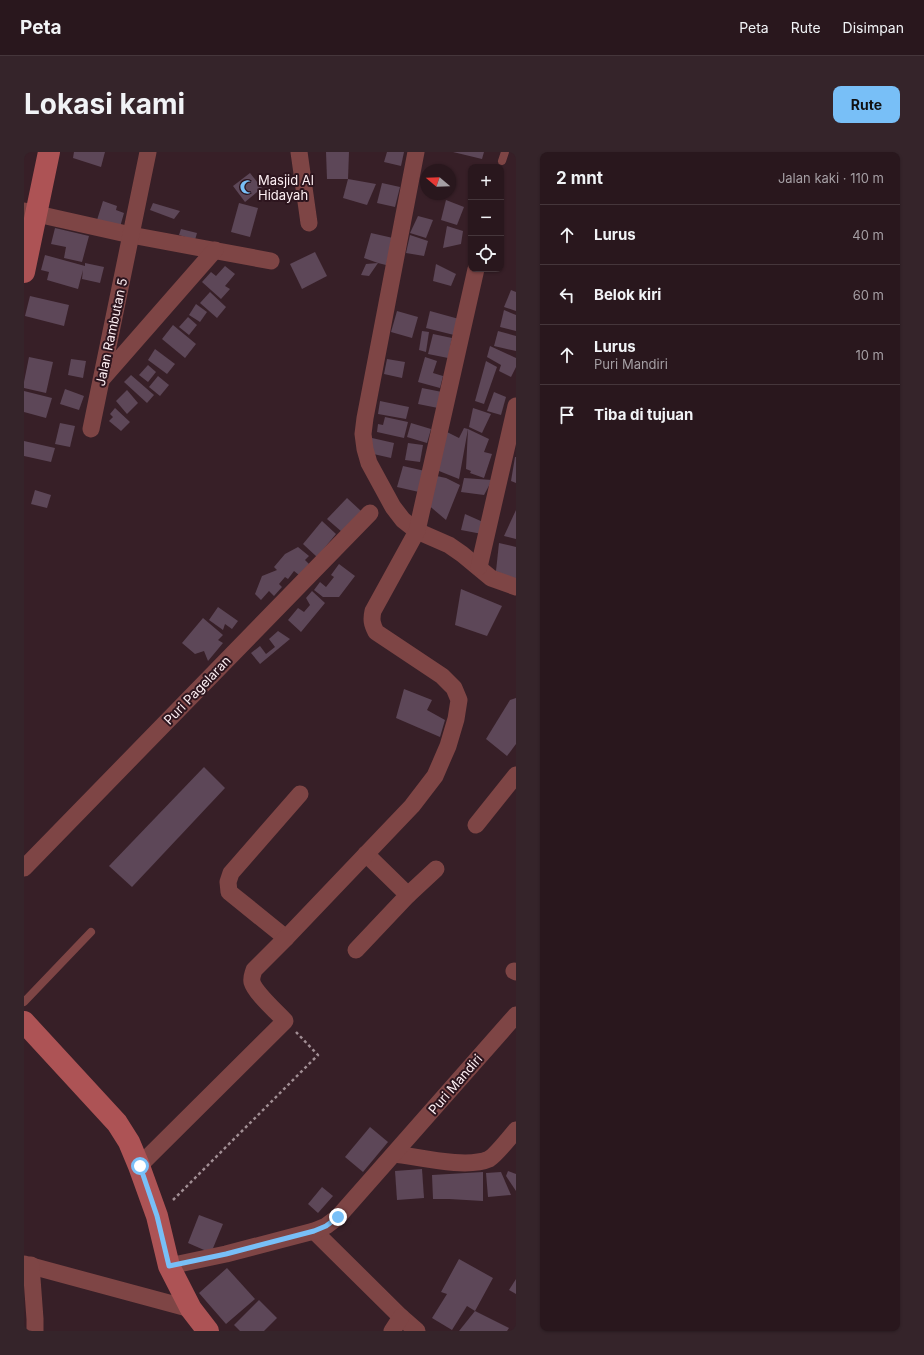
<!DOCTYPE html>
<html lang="id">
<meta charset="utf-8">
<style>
:root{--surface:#29171d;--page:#35242a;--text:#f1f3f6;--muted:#a59fa4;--line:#45363b;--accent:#78bff7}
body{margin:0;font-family:Inter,sans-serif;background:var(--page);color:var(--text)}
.controls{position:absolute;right:12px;top:12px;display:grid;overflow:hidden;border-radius:8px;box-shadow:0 1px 3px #0004}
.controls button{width:36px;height:36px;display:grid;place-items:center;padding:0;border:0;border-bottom:1px solid var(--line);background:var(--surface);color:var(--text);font:20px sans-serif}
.compass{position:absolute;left:396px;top:12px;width:36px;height:36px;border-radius:50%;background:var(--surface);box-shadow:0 1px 3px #0004;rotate:289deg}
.stop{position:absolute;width:12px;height:12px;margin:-9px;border:3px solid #78bff7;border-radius:50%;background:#fff}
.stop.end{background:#78bff7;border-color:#fff;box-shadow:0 1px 4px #0008}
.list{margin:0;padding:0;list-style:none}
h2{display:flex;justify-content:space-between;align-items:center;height:52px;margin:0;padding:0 16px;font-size:17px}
h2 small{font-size:13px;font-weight:400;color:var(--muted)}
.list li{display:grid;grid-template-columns:26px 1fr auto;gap:12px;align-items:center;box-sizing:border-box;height:60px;padding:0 16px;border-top:1px solid var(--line)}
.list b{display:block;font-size:15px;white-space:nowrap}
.list p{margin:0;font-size:13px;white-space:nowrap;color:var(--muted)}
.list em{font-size:13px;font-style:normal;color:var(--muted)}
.icon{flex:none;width:22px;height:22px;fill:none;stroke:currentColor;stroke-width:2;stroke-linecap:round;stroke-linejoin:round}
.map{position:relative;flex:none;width:492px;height:1179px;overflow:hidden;border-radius:8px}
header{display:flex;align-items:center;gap:24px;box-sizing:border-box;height:56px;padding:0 20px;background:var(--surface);border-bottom:1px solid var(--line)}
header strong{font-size:19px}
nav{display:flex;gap:22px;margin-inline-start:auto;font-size:14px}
.intro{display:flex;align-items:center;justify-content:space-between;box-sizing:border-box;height:96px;padding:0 24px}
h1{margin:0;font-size:28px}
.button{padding:10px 18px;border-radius:8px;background:var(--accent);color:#111;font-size:14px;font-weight:700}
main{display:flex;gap:24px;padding:0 24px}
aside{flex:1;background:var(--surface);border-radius:8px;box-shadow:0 1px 3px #0004}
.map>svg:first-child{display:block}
</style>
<header>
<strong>Peta</strong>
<nav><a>Peta</a><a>Rute</a><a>Disimpan</a></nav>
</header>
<div class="intro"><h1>Lokasi kami</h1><a class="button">Rute</a></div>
<main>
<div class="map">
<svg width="492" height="1179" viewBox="0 0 492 1179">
<rect width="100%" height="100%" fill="#371f27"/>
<!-- building -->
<g fill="#5d4758">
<polygon points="50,0 81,0 77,15 49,6"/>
<polygon points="302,0 325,0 324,27 303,27"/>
<polygon points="363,0 380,0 377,14 360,10"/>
<polygon points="429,0 460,0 458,7"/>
<polygon points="226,21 238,36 221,50 209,34"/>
<polygon points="324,27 352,32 343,53 319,46"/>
<polygon points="358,31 376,35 371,55 353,51"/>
<polygon points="422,48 440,55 433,73 417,68"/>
<polygon points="79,49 93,54 92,58 100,61 96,75 73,68"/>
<polygon points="129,51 156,59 150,67 126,58"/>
<polygon points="215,51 234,56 226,85 207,80"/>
<polygon points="394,64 409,68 402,86 386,81"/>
<polygon points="423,74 439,79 437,92 419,96"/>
<polygon points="31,76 65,84 58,110 40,106 42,95 27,92"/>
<polygon points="157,77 173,81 171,88 155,83"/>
<polygon points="347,81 369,86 362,113 354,111 345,124 337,123 342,112 354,111 340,106"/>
<polygon points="386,83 404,89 400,104 382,101"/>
<polygon points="291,100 303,124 278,137 266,112"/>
<polygon points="21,103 61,114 61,111 80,115 76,131 58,127 59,118 54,137 23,128 25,120 17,118"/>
<polygon points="412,112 432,122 427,134 409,129"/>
<polygon points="201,114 211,122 201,134 206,137 197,147 178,130 187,120 192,124"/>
<polygon points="487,138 492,140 492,159 480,155"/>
<polygon points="186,140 202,155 193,166 176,151"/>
<polygon points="6,144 45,153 40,174 1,164"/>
<polygon points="172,152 183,160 176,170 165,163"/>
<polygon points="480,158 492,163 492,179 476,175"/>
<polygon points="373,159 394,165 388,186 367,180"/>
<polygon points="406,159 435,167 430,183 402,176"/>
<polygon points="164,165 173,173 165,183 155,175"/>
<polygon points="149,173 172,192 161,206 138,187"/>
<polygon points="398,179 405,180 402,200 395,198"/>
<polygon points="474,179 492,184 492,199 470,194"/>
<polygon points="409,182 428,186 424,206 404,202"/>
<polygon points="466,194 492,206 492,215 487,225 475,219 477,213 463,205"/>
<polygon points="131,197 151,212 143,222 124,208"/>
<polygon points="5,205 29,210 22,241 0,236 0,230"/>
<polygon points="401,205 413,209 409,221 419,224 416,236 394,230"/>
<polygon points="47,207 62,209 59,226 44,223"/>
<polygon points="363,207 381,210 378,226 360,222"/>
<polygon points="462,209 473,215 460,252 451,249"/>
<polygon points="124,213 132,220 124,230 115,223"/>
<polygon points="107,223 130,243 123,251 100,230"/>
<polygon points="134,224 145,233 136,244 125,235"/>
<polygon points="398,236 418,240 414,256 394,252"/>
<polygon points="41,237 60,244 55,258 36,252"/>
<polygon points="103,238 114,251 103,262 92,249"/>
<polygon points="0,239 28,246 22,266 0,260"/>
<polygon points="470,240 482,245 477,263 463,259"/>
<polygon points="356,249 385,255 382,267 354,262"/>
<polygon points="91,256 106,270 97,279 85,269 89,265 86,262"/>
<polygon points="449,256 467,262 458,281 445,275"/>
<polygon points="361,265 384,270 380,286 353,280 354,272 359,273"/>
<polygon points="36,271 51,274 46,295 31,292"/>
<polygon points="387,271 407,277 403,291 383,285"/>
<polygon points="440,276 444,277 435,327 410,317 421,279 435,286"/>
<polygon points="444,277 465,287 460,300 468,302 460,326 446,321 447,319 442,317"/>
<polygon points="348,286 370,291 367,306 345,301"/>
<polygon points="0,289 31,296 27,310 0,304"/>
<polygon points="384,291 399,293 396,310 381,308"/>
<polygon points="491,305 492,305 492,331 487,329"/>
<polygon points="379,314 401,319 395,340 373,335"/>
<polygon points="408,323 422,326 436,333 422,368 402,351"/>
<polygon points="440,326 468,328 460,343 437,340"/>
<polygon points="11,338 27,343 23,356 7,352"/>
<polygon points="323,346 337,359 318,380 303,367"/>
<polygon points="492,358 492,387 480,384"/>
<polygon points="441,362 459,370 458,382 437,378"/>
<polygon points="298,369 312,382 293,405 279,392"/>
<polygon points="475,391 492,395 492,428 472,419"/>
<polygon points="274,395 285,404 281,408 285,412 275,423 270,419 264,427 261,425 255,432 258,435 250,444 245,439 237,448 231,442 238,424 253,418 250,415 261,402"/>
<polygon points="315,412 331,424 315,445 299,445 290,438 296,430 302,435 310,425 307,423"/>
<polygon points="437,437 478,454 463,484 431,473"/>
<polygon points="288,439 301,451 277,480 264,468 274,456 280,460 286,453 282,446"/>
<polygon points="194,455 214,469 208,477 201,472 199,478 185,468"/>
<polygon points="179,466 199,483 194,488 199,491 184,509 180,499 171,502 158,491"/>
<polygon points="254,479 266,487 236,512 227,501 236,494 242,502 251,495 245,487"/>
<polygon points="380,537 408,548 403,558 421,568 416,585 372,566"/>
<polygon points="492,546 492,592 483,604 462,587 486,548"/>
<polygon points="180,615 201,636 108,735 85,714"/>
<polygon points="346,975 364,990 339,1020 321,1005"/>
<polygon points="398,1017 400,1046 373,1048 371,1019"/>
<polygon points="484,1019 492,1022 492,1039 482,1024"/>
<polygon points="459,1020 459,1049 425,1047 409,1047 408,1023"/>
<polygon points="477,1020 487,1043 464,1045 462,1021"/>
<polygon points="298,1035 309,1044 294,1061 284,1052"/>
<polygon points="175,1063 199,1072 187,1101 164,1091"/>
<polygon points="435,1107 469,1126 451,1159 443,1154 428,1178 408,1166 423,1142 417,1140"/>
<polygon points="203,1116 231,1147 202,1172 175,1141"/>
<polygon points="492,1127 492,1142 485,1138"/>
<polygon points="235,1148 253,1166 240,1179 216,1179 210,1173"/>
<polygon points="451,1159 485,1176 483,1179 435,1179"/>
</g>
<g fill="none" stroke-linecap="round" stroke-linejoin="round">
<!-- path -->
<polyline stroke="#a18e94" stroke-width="2.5" stroke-dasharray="3 3" stroke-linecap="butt" points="149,1048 294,903 272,880"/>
<!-- lane -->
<g stroke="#7e4545" stroke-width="8">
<polyline points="478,9 481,0"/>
<polyline points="0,850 67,780"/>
</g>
<!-- street -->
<g stroke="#7e4545" stroke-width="17">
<polyline points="275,0 285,71"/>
<polyline points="392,0 341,266 339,282 341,297 345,311 369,355 379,368 393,379 425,393 438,402 467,426 492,435"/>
<polyline points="0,59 107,83 247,109"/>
<polyline points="78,227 191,98"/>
<polyline points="67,277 124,0"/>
<polyline points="455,415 492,254"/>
<polyline points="452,673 492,623"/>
<polyline points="342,702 384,743"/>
<polyline points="0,716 346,361"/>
<polyline points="262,786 205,740 204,730 207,721 276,642"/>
<polyline points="332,798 384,743 412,717"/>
<polyline points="490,819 492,820"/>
<path d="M371,1002C395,1005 443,1017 465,1007C472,1003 486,985 492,978"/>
<path d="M115,1014L261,869C253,860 231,841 228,830C227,825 229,822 230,818L262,786L388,654L411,624L424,594L432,567L435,548L430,536L418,524L352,480C348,472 347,468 349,459L393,379L452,117"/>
<polyline points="290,1079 377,1165 393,1179"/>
<polyline points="0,1112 167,1157"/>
<polyline points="7,1113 11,1167 11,1179"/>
<polyline points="145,1114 202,1102 290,1079 302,1074 314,1065 492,863"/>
<polyline points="368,1179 377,1165"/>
</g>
<!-- secondary -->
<g stroke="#ad5355" stroke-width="22">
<polyline points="0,120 25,0"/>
<polyline points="0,870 93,971 105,990 115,1014 133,1064 145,1114 167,1157 184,1179"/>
</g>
</g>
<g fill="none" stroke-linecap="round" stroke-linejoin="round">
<!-- route -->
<polyline stroke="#78bff7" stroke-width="5" points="116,1014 133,1064 145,1114 202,1102 290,1079 302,1074 314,1065"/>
</g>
<!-- icons -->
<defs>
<symbol id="mosque-bare" viewBox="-9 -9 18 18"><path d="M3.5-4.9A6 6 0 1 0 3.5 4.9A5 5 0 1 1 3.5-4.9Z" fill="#78bff7" stroke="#2d151e" stroke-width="2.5" paint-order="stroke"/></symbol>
</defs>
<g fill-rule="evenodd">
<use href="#mosque-bare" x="213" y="25" width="20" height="20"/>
</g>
<g text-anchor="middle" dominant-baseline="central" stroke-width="4" stroke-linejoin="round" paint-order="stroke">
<!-- poi labels -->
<g font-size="13" fill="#fdeff3" stroke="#2d151e" text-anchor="start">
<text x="234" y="28">Masjid Al<tspan x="234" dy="15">Hidayah</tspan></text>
</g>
<!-- street labels -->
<g font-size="13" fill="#fdeff3" stroke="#2d151e">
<text transform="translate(87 180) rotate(-78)">Jalan Rambutan 5</text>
<text transform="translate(173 538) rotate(-46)">Puri Pagelaran</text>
<text transform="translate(431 932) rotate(-49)">Puri Mandiri</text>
</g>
</g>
</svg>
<div class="controls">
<button>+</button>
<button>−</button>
<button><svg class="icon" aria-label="locate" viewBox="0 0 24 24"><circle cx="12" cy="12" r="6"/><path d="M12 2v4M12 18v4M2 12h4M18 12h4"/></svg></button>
</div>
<svg class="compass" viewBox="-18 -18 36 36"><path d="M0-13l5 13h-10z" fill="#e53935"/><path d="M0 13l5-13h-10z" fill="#a59fa4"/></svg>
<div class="stop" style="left:116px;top:1014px"></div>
<div class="stop end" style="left:314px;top:1065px"></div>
</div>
<aside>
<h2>2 mnt<small>Jalan kaki · 110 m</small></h2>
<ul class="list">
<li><svg class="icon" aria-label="ahead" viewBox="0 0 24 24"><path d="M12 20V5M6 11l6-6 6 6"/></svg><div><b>Lurus</b></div><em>40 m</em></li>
<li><svg class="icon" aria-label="left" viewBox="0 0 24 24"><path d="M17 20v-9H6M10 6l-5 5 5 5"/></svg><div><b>Belok kiri</b></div><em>60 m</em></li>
<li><svg class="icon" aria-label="ahead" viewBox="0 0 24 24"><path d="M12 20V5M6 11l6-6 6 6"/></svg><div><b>Lurus</b><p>Puri Mandiri</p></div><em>10 m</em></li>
<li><svg class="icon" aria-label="arrive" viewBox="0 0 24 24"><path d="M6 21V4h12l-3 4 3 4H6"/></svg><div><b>Tiba di tujuan</b></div></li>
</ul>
</aside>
</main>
